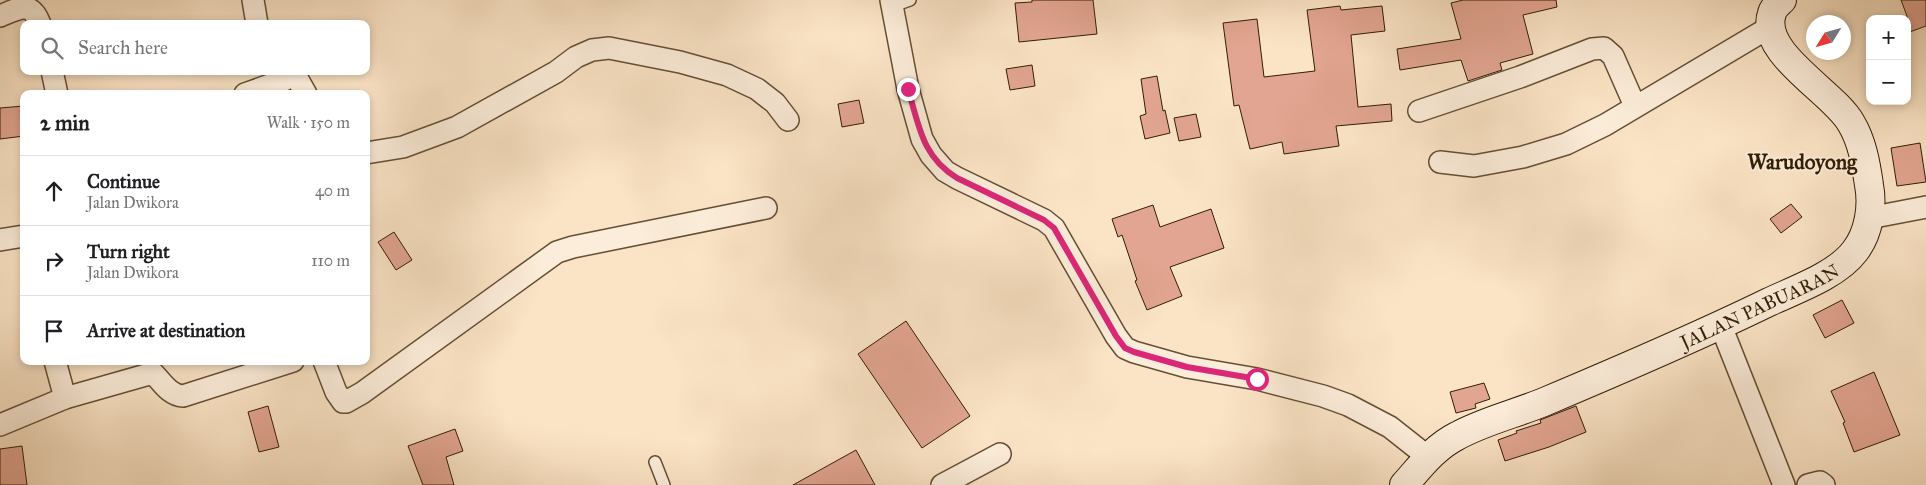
<!DOCTYPE html>
<meta charset="utf-8">
<style>
:root{--surface:#fff;--page:#f6f6f6;--text:#202124;--muted:#757577;--line:#e0e0e0}
body{margin:0;font-family:"IM FELL Great Primer",serif;background:var(--page);color:var(--text)}
.controls{position:absolute;right:15px;top:15px;display:grid;overflow:hidden;border-radius:10px;box-shadow:0 2px 8px #0003}
.controls button{width:45px;height:45px;display:grid;place-items:center;padding:0;border:0;border-bottom:1px solid var(--line);background:var(--surface);color:var(--text);font:25px sans-serif}
.compass{position:absolute;left:1806px;top:15px;width:45px;height:45px;border-radius:50%;background:var(--surface);box-shadow:0 2px 8px #0003;rotate:233deg}
.stop{position:absolute;width:15px;height:15px;margin:-11px;border:4px solid #db2777;border-radius:50%;background:#fff}
.stop.end{background:#db2777;border-color:#fff;box-shadow:0 1px 5px #0008}
.list{margin:0;padding:0;list-style:none}
h2{display:flex;justify-content:space-between;align-items:center;height:65px;margin:0;padding:0 20px;font-size:21px}
h2 small{font-size:16px;font-weight:400;color:var(--muted)}
.list li{display:grid;grid-template-columns:32px 1fr auto;gap:15px;align-items:center;box-sizing:border-box;height:70px;padding:0 20px;border-top:1px solid var(--line)}
.list b{display:block;font-size:19px;white-space:nowrap}
.list p{margin:0;font-size:16px;white-space:nowrap;color:var(--muted)}
.list em{font-size:16px;font-style:normal;color:var(--muted)}
.icon{flex:none;width:28px;height:28px;fill:none;stroke:currentColor;stroke-width:2;stroke-linecap:round;stroke-linejoin:round}
.map{position:relative;flex:none;width:1926px;height:485px;overflow:hidden}
.search{position:absolute;background:var(--surface);box-shadow:0 2px 8px #0003;left:20px;top:20px;width:350px;height:55px;display:flex;align-items:center;gap:12px;box-sizing:border-box;padding:0 18px;border-radius:10px;color:var(--muted);font-size:19px}
.panel{position:absolute;background:var(--surface);box-shadow:0 2px 8px #0003;left:20px;top:90px;width:350px;height:275px;border-radius:10px}
.map>svg:first-child{display:block}
</style>
<div class="map">
<svg width="1926" height="485" viewBox="0 0 1926 485">
<rect width="100%" height="100%" fill="#fbe4c6"/>
<filter id="stains"><feTurbulence type="fractalNoise" baseFrequency=".004" numOctaves="4"/><feColorMatrix values="0 0 0 0 .2 0 0 0 0 .09 0 0 0 0 .02 0 0 0 .5 -.17"/></filter>
<radialGradient id="worn" r=".72"><stop offset=".6" stop-color="#630" stop-opacity="0"/><stop offset="1" stop-color="#630" stop-opacity=".3"/></radialGradient>
<!-- building -->
<g fill="#e2a591" stroke="#321d04">
<polygon points="1032,0 1093,0 1097,34 1019,42 1015,3 1032,2"/>
<polygon points="1463,0 1556,0 1557,7 1523,15 1533,54 1500,63 1502,70 1468,81 1461,60 1400,70 1397,49 1461,39 1451,3"/>
<polygon points="1901,0 1926,0 1926,26 1907,33 1907,16"/>
<polygon points="1340,6 1341,10 1382,6 1385,31 1351,35 1358,107 1391,104 1392,121 1336,126 1339,146 1284,154 1282,142 1250,149 1239,105 1234,106 1223,23 1257,19 1264,77 1315,71 1307,10"/>
<polygon points="1032,65 1035,86 1010,90 1006,69"/>
<polygon points="1157,76 1163,111 1165,110 1170,133 1145,139 1140,116 1146,114 1141,79"/>
<polygon points="859,100 864,123 842,127 838,104"/>
<polygon points="24,106 24,136 0,139 0,108"/>
<polygon points="1196,114 1201,137 1179,141 1174,118"/>
<polygon points="1920,143 1926,182 1897,186 1891,148"/>
<polygon points="1791,204 1802,217 1781,233 1770,219"/>
<polygon points="1153,205 1160,227 1211,209 1224,248 1170,267 1182,296 1147,310 1135,281 1137,280 1122,235 1118,237 1112,219"/>
<polygon points="394,232 412,260 396,270 378,242"/>
<polygon points="1842,300 1854,323 1825,338 1813,315"/>
<polygon points="906,321 970,416 922,448 858,354"/>
<polygon points="1874,372 1900,435 1854,452 1843,423 1845,422 1831,391"/>
<polygon points="1484,383 1490,399 1475,404 1476,408 1456,413 1450,392"/>
<polygon points="268,406 279,447 259,452 248,412"/>
<polygon points="1576,406 1586,432 1549,447 1505,461 1498,440 1517,433 1516,431 1541,423 1540,420"/>
<polygon points="455,429 463,451 446,457 454,485 423,485 408,446"/>
<polygon points="22,446 27,485 0,485 0,449"/>
<polygon points="856,450 875,485 793,485"/>
</g>
<g fill="none" stroke-linecap="round" stroke-linejoin="round">
<defs>
<g id="lane">
<polyline points="893,6 910,0"/>
<polyline points="655,462 664,485"/>
</g>
<g id="street">
<polyline points="253,0 257,24"/>
<polyline points="891,0 908,89 922,139 931,155 945,171 957,178 1044,220 1054,228 1116,336 1125,348 1134,352 1187,367 1257,379 1323,396 1348,405 1390,427 1428,457"/>
<path d="M0,16C20,8 31,0 40,24"/>
<polyline points="52,71 57,94"/>
<polyline points="293,71 306,94"/>
<polyline points="245,94 284,80 286,71"/>
<polyline points="1419,111 1520,77 1592,49 1604,48 1613,56 1635,106"/>
<polyline points="366,153 403,147 457,127 556,72 576,57 592,50 609,48 680,62 727,75 757,89 775,103 788,120"/>
<polyline points="1440,162 1474,166 1523,157 1566,144 1605,125 1770,27"/>
<polyline points="1869,218 1926,207"/>
<polyline points="0,240 24,236"/>
<polyline points="1721,326 1784,485"/>
<polyline points="55,361 65,398"/>
<polyline points="324,361 336,392 343,402 346,402 362,393 557,252 573,247 766,208"/>
<path d="M0,425L65,398L153,373C162,382 169,395 183,396L293,361"/>
<polyline points="942,485 1000,454"/>
<polyline points="1808,485 1820,482 1824,485"/>
</g>
<g id="secondary">
<path id="s1" d="M1404,485C1420,467 1435,447 1457,436C1484,421 1515,414 1544,402C1620,370 1695,338 1769,302C1797,289 1837,275 1855,251C1869,233 1873,206 1869,185C1866,164 1862,141 1851,123C1834,92 1758,53 1772,13C1773,8 1778,4 1782,0"/>
</g>
</defs>
<!-- lane casing -->
<use href="#lane" stroke="#644f34" stroke-width="14"/>
<!-- street casing -->
<use href="#street" stroke="#644f34" stroke-width="24"/>
<!-- secondary casing -->
<use href="#secondary" stroke="#321d04" stroke-width="30"/>
<!-- lane -->
<use href="#lane" stroke="#fcedda" stroke-width="11"/>
<!-- street -->
<use href="#street" stroke="#fcedda" stroke-width="21"/>
<!-- secondary -->
<use href="#secondary" stroke="#fcedda" stroke-width="28"/>
</g>
<g fill="none" stroke-linecap="round" stroke-linejoin="round">
<!-- route -->
<path stroke="#db2777" stroke-width="6" d="M908,89C919,125 922,157 957,178L1044,220L1054,228L1116,336L1125,348L1134,352L1187,367L1257,379"/>
</g>
<g text-anchor="middle" dominant-baseline="central" stroke-width="4" stroke-linejoin="round" paint-order="stroke">
<!-- street labels -->
<g font-size="19" fill="#321d04" stroke="#fcedda">
<text stroke="none"><textPath href="#s1" startOffset="402">JALAN PABUARAN</textPath></text>
</g>
<!-- quarter labels -->
<g font-size="21" font-weight="bold" fill="#321d04" stroke="#fcedda">
<text x="1802" y="162">Warudoyong</text>
</g>
</g>
<rect width="100%" height="100%" filter="url(#stains)"/>
<rect width="100%" height="100%" fill="url(#worn)"/>
</svg>
<div class="controls">
<button>+</button>
<button>−</button>
</div>
<svg class="compass" viewBox="-18 -18 36 36"><path d="M0-13l5 13h-10z" fill="#e53935"/><path d="M0 13l5-13h-10z" fill="#757577"/></svg>
<div class="stop" style="left:1257px;top:379px"></div>
<div class="stop end" style="left:908px;top:89px"></div>
<div class="search"><svg class="icon" aria-label="search" viewBox="0 0 24 24"><circle cx="10" cy="10" r="6"/><path d="M15 15l6 6"/></svg>Search here</div>
<section class="panel">
<h2>2 min<small>Walk · 150 m</small></h2>
<ul class="list">
<li><svg class="icon" aria-label="ahead" viewBox="0 0 24 24"><path d="M12 20V5M6 11l6-6 6 6"/></svg><div><b>Continue</b><p>Jalan Dwikora</p></div><em>40 m</em></li>
<li><svg class="icon" aria-label="right" viewBox="0 0 24 24"><path d="M7 20v-9h11M14 6l5 5-5 5"/></svg><div><b>Turn right</b><p>Jalan Dwikora</p></div><em>110 m</em></li>
<li><svg class="icon" aria-label="arrive" viewBox="0 0 24 24"><path d="M6 21V4h12l-3 4 3 4H6"/></svg><div><b>Arrive at destination</b></div></li>
</ul>
</section>
</div>
